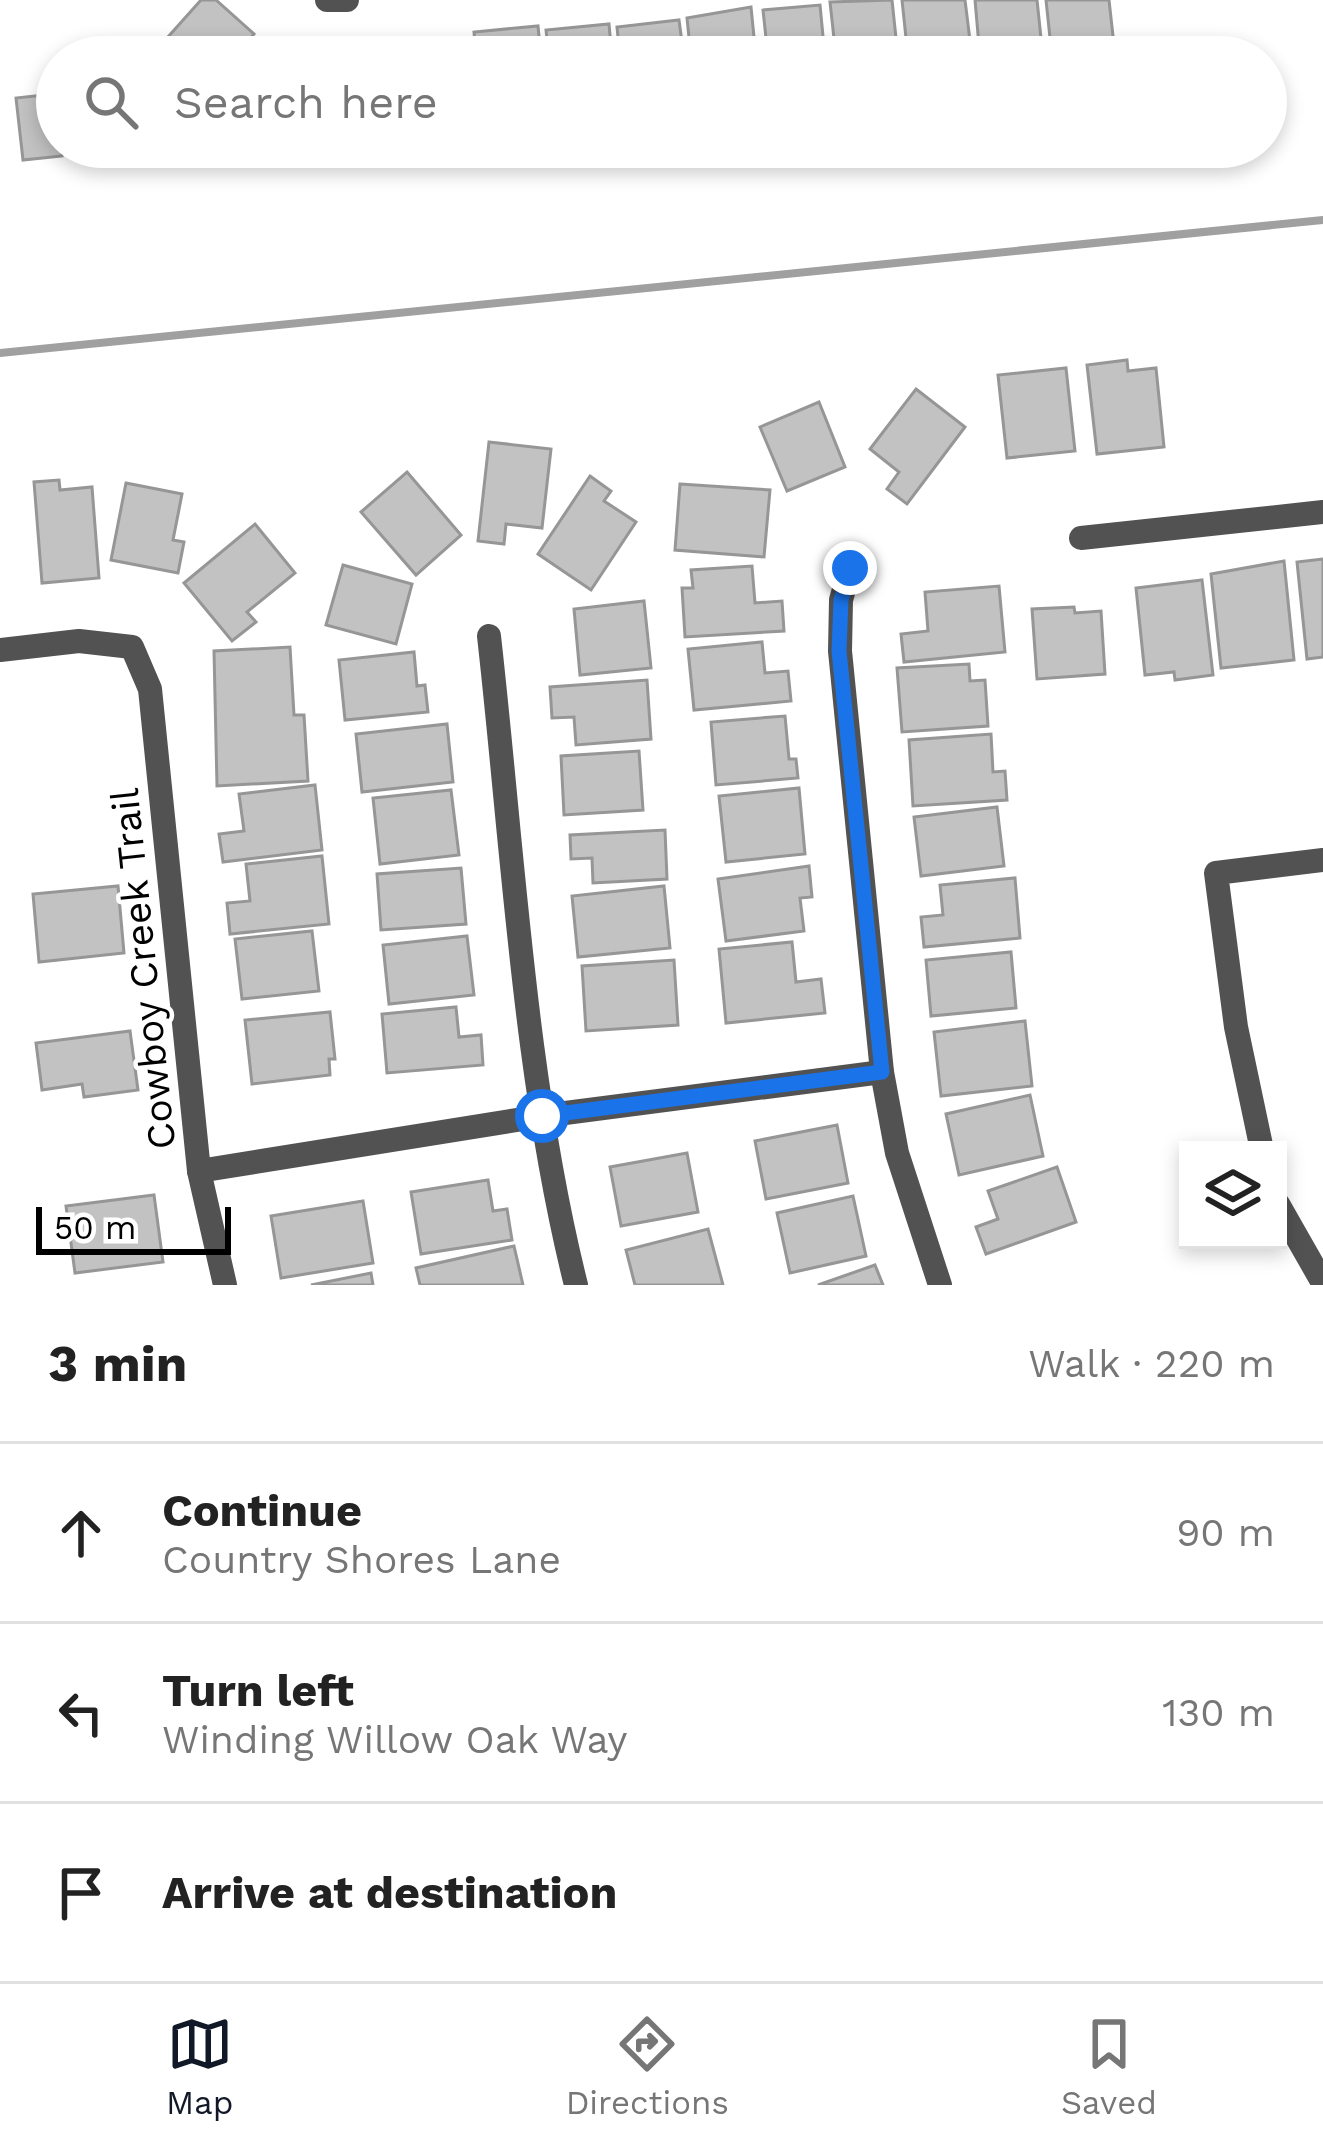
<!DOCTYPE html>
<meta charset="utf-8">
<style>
:root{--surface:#fff;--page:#f6f6f6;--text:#222;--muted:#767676;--line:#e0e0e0;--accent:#111827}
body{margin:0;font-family:"Work Sans",sans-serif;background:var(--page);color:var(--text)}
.controls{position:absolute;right:36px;bottom:36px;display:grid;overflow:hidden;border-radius:0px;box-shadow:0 6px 18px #0003}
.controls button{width:108px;height:108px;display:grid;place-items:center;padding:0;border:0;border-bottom:3px solid var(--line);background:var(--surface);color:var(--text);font:60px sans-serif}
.scale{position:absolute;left:36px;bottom:30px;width:195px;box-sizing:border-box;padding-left:12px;border:6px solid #000;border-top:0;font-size:33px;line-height:42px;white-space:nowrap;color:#000;-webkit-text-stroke:9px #fff;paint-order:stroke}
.stop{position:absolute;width:36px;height:36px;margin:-27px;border:9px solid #1a73e8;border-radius:50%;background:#fff}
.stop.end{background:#1a73e8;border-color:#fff;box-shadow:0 3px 12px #0008}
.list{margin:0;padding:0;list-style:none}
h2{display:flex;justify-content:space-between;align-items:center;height:156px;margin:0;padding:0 48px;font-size:51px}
h2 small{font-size:39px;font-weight:400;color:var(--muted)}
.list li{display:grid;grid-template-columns:78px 1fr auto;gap:36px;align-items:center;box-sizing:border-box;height:180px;padding:0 48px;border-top:3px solid var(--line)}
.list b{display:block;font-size:45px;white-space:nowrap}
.list p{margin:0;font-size:39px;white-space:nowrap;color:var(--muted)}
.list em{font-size:39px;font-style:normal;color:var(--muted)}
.icon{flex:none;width:66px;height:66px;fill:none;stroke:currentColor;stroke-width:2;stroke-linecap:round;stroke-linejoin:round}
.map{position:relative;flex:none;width:1323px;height:1285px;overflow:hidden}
.search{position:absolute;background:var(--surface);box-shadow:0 6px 18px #0003;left:36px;right:36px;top:36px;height:132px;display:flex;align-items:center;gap:30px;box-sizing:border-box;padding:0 42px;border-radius:66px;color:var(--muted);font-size:45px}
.sheet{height:696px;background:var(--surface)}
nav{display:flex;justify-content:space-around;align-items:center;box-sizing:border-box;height:168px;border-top:3px solid var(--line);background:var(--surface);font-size:33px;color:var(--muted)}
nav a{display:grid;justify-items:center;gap:6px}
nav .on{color:var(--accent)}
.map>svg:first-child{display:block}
</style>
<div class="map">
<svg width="1323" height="1285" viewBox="0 0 1323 1285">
<rect width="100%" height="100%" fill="#fff"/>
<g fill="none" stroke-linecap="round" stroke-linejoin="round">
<!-- stream -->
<polyline stroke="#a0a0a0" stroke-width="8" points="0,353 1323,220"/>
</g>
<!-- building -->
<g fill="#c2c2c2" stroke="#969696" stroke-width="3">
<polygon points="201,0 216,0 254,34 234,57 150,57"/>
<polygon points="892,0 898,57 836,57 830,2"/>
<polygon points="902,0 965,0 972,57 908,57"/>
<polygon points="975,0 1037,0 1043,57 980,57"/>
<polygon points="1046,0 1109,0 1114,45 1074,49 1075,55 1052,57"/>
<polygon points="820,5 825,57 768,57 763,10"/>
<polygon points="751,7 756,57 691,57 687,18"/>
<polygon points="679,20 684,57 620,57 617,27"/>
<polygon points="609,24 612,57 549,57 546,30"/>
<polygon points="538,26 541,57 476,57 474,32"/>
<polygon points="263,39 323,56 323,57 258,57"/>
<polygon points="54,94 57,147 61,147 62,156 23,160 16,98"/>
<polygon points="1127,360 1128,371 1156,368 1164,447 1097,454 1087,365"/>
<polygon points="1066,368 1075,451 1007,458 998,375"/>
<polygon points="916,389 965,427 907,504 887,489 899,472 870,449"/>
<polygon points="819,402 845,467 787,491 760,427"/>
<polygon points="489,442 551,449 542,528 506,524 504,544 478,541"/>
<polygon points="407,472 461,535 416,575 361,512"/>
<polygon points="590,476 611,491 604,501 636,522 591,590 538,554"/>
<polygon points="59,480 60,490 92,487 99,578 42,583 34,482"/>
<polygon points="126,483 182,494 173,540 184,542 178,573 111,560"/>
<polygon points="680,484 770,490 764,557 675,550"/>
<polygon points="255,524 295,573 247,612 256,622 232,641 184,583"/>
<polygon points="1323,559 1323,657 1307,659 1297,562"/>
<polygon points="1284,561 1294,660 1221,668 1211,574"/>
<polygon points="343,565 412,584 396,644 326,625"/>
<polygon points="752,566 755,603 782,601 784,631 685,637 682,588 693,588 691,570"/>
<polygon points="1202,580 1213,675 1175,680 1174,672 1145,675 1136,588"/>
<polygon points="999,586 1005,652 904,662 901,634 928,631 925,592"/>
<polygon points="644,601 651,668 580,675 574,609"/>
<polygon points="1074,607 1075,613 1101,611 1105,674 1037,679 1032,609"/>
<polygon points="762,642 765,673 788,671 791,701 694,710 688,649"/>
<polygon points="290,647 294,715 304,715 308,781 217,786 214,651"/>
<polygon points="414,652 417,686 425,685 428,712 345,720 339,660"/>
<polygon points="969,664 970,681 985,680 988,726 902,732 897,668"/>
<polygon points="647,680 651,739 576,745 574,717 552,718 550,687"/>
<polygon points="785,716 789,759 796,759 798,778 716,785 711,722"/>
<polygon points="447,724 453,782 362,792 356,734"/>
<polygon points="991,734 993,772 1005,771 1007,800 913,806 909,740"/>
<polygon points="639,751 643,810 564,815 561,756"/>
<polygon points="315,785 322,850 223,862 219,834 244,831 239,794"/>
<polygon points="799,788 805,854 726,862 719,796"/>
<polygon points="451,790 459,855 380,864 373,798"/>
<polygon points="997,807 1004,866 921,876 914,817"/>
<polygon points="665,830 667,879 593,883 592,858 571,859 570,835"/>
<polygon points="322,856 329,924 230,934 227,903 250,901 246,864"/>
<polygon points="809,866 812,897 800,898 804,931 726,941 718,879"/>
<polygon points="461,868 466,924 381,930 377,874"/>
<polygon points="1015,878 1020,938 924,947 921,917 943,915 940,885"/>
<polygon points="118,886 124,953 39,962 33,894"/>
<polygon points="664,886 670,948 578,957 572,896"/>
<polygon points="312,931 319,991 242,999 235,939"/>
<polygon points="467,936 474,995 389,1004 383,945"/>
<polygon points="792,942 796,982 821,979 825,1013 726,1023 719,949"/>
<polygon points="1011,952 1016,1008 931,1016 926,960"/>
<polygon points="674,960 678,1025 586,1031 582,966"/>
<polygon points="456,1007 459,1037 481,1035 483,1065 387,1073 382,1014"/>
<polygon points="330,1012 335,1059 329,1059 330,1075 252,1084 245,1020"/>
<polygon points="1025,1021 1032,1086 941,1096 934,1032"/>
<polygon points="130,1031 138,1090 84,1097 82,1084 42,1090 36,1043"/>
<polygon points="1030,1095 1043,1156 959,1175 946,1114"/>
<polygon points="837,1125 848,1183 766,1199 755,1141"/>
<polygon points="687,1153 698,1212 621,1226 610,1167"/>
<polygon points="1057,1167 1076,1222 986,1254 976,1227 998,1219 988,1191"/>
<polygon points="488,1180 493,1211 507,1209 512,1240 421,1254 411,1192"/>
<polygon points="154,1195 163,1262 75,1273 66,1206"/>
<polygon points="853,1196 866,1256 790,1273 777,1213"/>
<polygon points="363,1201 373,1263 281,1278 271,1216"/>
<polygon points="708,1229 723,1285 635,1285 626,1250"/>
<polygon points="514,1246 523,1285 420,1285 416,1268"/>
<polygon points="875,1265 883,1285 818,1285"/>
<polygon points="371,1273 373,1285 311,1285"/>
</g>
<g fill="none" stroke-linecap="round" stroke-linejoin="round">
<!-- street -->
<g stroke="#525252" stroke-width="24">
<polyline points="327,0 347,0"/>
<polyline points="1081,538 1323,512"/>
<polyline points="850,568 841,600 840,651 882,1072 897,1153 940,1285"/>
<path d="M489,636C513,849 524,1077 576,1285"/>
<polyline points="0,650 79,641 132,647 150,689 199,1171 225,1285"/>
<polyline points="1262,1150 1236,1027 1216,873 1323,860"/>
<polyline points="199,1171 542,1116 882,1072"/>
<polyline points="1278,1204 1323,1283"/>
</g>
</g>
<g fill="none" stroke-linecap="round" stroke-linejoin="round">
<!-- route -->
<polyline stroke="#1a73e8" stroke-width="15" points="542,1116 882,1072 839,651 841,600 850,568"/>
</g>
<g text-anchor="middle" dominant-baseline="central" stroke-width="9" stroke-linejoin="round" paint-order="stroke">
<!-- street labels -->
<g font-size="39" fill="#000" stroke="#fff">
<text transform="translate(143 969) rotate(-96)">Cowboy Creek Trail</text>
</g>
</g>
</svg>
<div class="controls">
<button><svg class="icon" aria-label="layers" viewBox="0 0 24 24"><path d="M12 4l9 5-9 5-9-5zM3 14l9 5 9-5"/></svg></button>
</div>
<div class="scale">50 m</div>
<div class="stop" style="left:542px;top:1116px"></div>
<div class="stop end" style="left:850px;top:568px"></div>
<div class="search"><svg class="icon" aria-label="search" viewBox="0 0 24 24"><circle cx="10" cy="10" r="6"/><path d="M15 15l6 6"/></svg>Search here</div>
</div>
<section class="sheet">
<h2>3 min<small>Walk · 220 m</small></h2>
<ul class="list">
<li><svg class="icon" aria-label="ahead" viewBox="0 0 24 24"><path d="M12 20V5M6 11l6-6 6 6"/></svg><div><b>Continue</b><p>Country Shores Lane</p></div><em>90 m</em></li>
<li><svg class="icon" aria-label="left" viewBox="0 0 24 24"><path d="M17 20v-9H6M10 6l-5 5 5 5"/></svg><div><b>Turn left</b><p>Winding Willow Oak Way</p></div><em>130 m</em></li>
<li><svg class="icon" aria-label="arrive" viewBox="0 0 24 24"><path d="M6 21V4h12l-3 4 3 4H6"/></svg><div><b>Arrive at destination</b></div></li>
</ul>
</section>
<nav>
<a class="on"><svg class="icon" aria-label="map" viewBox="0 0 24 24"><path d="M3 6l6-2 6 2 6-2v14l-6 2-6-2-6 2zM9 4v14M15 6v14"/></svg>Map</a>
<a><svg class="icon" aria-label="directions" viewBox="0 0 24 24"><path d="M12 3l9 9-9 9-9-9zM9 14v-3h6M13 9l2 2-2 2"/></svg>Directions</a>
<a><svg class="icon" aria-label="saved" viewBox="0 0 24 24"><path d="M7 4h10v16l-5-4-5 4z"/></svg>Saved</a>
</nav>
